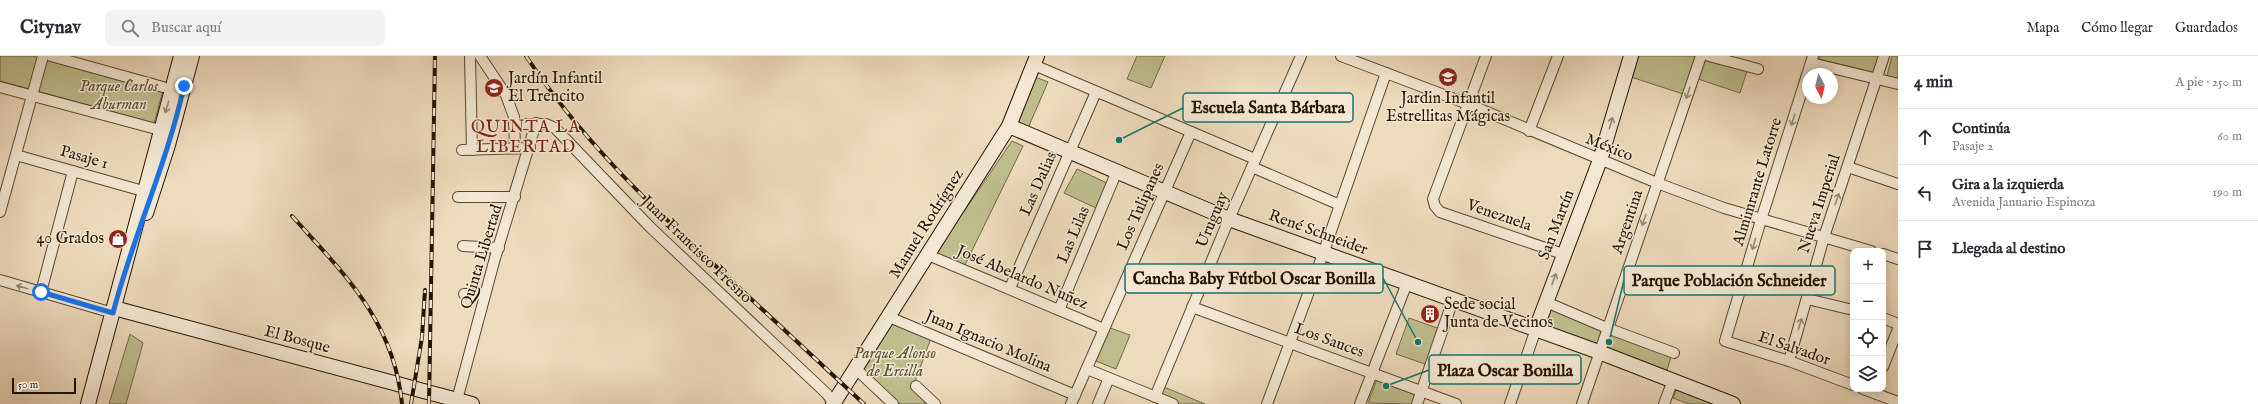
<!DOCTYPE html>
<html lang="es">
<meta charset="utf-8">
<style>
:root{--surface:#fff;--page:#f2f2f3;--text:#2b2b33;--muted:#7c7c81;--line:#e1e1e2}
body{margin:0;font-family:"IM FELL English",serif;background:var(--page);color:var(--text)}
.controls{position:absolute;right:12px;bottom:12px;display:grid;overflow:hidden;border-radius:8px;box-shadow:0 2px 10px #0003}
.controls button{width:36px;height:36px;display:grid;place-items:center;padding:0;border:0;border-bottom:1px solid var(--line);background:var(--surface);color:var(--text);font:20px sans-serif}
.compass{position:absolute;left:1802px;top:12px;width:36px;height:36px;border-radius:50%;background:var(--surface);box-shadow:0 2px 10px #0003;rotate:173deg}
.scale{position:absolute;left:12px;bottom:10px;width:64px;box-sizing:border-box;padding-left:4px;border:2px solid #261402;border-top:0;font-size:11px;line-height:14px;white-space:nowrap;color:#261402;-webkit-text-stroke:3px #f4e8d4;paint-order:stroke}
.stop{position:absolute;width:12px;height:12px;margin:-9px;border:3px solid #1a73e8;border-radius:50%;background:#fff}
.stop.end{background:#1a73e8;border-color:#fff;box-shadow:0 1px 4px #0008}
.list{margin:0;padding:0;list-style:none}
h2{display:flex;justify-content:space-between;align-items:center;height:52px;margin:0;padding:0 16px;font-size:17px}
h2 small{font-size:13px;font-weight:400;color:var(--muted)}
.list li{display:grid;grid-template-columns:26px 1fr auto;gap:12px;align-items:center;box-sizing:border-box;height:56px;padding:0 16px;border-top:1px solid var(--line)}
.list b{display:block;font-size:15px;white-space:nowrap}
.list p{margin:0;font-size:13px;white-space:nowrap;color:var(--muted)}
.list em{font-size:13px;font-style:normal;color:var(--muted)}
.icon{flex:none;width:22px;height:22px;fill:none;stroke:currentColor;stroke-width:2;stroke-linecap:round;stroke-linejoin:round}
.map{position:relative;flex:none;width:1898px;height:348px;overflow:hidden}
header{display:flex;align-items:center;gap:24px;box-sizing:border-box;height:56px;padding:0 20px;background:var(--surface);border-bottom:1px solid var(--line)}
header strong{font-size:19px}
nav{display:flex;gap:22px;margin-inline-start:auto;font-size:14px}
.search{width:280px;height:36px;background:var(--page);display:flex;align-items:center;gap:10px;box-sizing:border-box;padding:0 14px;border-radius:8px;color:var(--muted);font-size:15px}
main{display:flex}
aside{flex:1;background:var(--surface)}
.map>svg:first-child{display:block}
</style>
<header>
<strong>Citynav</strong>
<div class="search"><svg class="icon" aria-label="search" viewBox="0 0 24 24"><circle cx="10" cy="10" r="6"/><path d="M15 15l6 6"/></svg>Buscar aquí</div>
<nav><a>Mapa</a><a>Cómo llegar</a><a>Guardados</a></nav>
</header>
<main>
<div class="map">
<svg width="1898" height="348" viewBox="0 0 1898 348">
<rect width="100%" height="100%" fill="#eedbbd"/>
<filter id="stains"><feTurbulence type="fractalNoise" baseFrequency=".005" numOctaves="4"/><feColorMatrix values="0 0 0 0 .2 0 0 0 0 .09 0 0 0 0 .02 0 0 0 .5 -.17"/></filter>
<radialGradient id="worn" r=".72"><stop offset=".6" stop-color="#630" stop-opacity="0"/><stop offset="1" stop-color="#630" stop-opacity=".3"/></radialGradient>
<!-- green -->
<g fill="#bebe8d" stroke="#726948">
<polygon points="0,0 32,0 163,35 154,67 0,25"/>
<polygon points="1137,0 1165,0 1151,32 1127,23"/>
<polygon points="1636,0 1693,0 1747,15 1740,37 1689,20 1683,38 1631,21"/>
<polygon points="1820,0 1882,0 1876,17 1823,4 1819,3"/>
<polygon points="1892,0 1898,0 1898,23 1887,20"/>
<polygon points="1035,21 1048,26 1028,72 1015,68"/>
<polygon points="1012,85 1023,90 965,209 935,198"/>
<polygon points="1077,113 1109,128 1098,153 1064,137"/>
<polygon points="1550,251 1671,301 1666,317 1543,271"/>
<polygon points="1409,262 1440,273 1428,309 1396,298"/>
<polygon points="891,264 931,282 913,331 930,348 900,348 863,313"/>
<polygon points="1110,272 1130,279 1116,313 1096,305"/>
<polygon points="130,278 143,287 126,348 109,348"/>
<polygon points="1377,323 1417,337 1413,348 1368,347"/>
<polygon points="1164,331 1205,348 1179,348 1160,340"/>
<polygon points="1677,332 1716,348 1689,348 1673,342"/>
</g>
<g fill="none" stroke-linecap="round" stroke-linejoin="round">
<defs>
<g id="street">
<polyline points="51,0 163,31"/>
<polyline points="470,0 472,94"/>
<polyline points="480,0 506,39 514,61 515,92"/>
<polyline points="1341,0 1468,48 1657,127 1724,152 1871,195"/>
<polyline points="1486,0 1433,143 1435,150 1440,156 1563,198"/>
<polyline points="1709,0 1758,13"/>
<polyline points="1813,0 1761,164 1725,285 1789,305 1853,329"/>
<polyline points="1811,7 1898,28"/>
<polyline points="1034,9 1255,103"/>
<polyline points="0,31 160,74"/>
<polyline points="514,68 546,68 555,72 650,171 827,338 834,348"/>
<polyline points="1529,75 1558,0"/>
<polyline points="462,94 530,92"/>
<polyline points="16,99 143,135"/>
<polyline points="1252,111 1340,149"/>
<polyline points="1848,111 1898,128"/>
<polyline points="458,141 515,141"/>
<polyline points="0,156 43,0"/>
<polyline points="463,190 499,192"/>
<polyline points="1883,198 1898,203"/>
<polyline points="928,199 1104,273"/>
<polyline points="0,224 113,257"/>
<polyline points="1010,232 1096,36"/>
<polyline points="41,236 73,115"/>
<polyline points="464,238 485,238"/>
<polyline points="1807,243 1853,254"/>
<polyline points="1546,246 1607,272 1674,297"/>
<polyline points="1192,251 1456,348"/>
<polyline points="1059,254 1117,115"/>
<polyline points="889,261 1075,339"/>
<polyline points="1883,262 1898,268"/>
<polyline points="1789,305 1824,181 1884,0"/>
<polyline points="1883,311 1898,273"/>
<polyline points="855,312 893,348"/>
<polyline points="1087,313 1173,348"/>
<polyline points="916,330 935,348"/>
<polyline points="1863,333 1898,346"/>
<polyline points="1155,341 1229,163 1301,0"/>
<polyline points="457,344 495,202 536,67"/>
<polyline points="1071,348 1191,76"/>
<polyline points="1098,348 1109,322"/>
<polyline points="1267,348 1323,198 1386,17"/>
<polyline points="1360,348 1407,227"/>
<polyline points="1417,348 1453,244"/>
<polyline points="1510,348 1536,273"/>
<polyline points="1582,348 1701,0"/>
<polyline points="1664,348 1673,324"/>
</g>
<g id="secondary">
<polyline points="1009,70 1229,163 1599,296 1733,348"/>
<polyline points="146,157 168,89 192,0"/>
<polyline points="114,252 472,348"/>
<polyline points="1536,273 1600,104 1631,0"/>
<polyline points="88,348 181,0"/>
<polyline points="833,348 1009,70 1037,0"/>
</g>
</defs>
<!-- street casing -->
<use href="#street" stroke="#584631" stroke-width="12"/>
<!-- secondary casing -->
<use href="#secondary" stroke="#261402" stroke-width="16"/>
<!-- street -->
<use href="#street" stroke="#f4e8d4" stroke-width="10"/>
<!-- secondary -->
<use href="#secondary" stroke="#f4e8d4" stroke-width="14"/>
<defs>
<g id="rail">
<path d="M526,0C580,82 649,148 720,214C768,259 816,303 864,348"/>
<path d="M292,160C344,218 394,265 402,348"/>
<polyline points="411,348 422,281 425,234"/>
<polyline points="429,348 435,0"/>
</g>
</defs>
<!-- rail casing -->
<use href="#rail" stroke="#261402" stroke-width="4"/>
<!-- rail -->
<use href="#rail" stroke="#f4e8d4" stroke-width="2.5" stroke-dasharray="8" stroke-linecap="butt"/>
</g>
<!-- one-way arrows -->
<defs><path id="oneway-shaft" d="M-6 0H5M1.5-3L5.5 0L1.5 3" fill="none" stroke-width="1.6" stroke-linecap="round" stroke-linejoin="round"/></defs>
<g stroke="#978976">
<use href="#oneway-shaft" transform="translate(1688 37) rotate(109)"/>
<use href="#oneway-shaft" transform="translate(167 51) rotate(106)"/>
<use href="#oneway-shaft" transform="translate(1793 64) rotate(108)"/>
<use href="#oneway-shaft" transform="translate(1611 67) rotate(-73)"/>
<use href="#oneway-shaft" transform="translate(1837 143) rotate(-71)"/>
<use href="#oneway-shaft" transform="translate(1644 164) rotate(109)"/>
<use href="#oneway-shaft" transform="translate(1754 188) rotate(106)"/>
<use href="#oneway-shaft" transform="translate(1554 223) rotate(-70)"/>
<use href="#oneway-shaft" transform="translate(22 231) rotate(-164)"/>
<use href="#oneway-shaft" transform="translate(1800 268) rotate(-73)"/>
</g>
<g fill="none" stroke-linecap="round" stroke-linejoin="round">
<!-- route -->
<path stroke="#1a73e8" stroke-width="5" d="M41,236L113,257C133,180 167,108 184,30"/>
</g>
<!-- icons -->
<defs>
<symbol id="school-disc" viewBox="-11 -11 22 22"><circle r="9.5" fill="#8f2418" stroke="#f4e8d4"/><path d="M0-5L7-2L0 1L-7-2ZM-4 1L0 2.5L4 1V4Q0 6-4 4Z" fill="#fff"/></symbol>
<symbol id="shop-disc" viewBox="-11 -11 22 22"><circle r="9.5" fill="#8f2418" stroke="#f4e8d4"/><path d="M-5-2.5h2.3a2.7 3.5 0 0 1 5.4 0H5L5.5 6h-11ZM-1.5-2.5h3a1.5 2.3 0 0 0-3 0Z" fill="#fff"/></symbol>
<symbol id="building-disc" viewBox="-11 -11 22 22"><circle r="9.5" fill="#8f2418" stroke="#f4e8d4"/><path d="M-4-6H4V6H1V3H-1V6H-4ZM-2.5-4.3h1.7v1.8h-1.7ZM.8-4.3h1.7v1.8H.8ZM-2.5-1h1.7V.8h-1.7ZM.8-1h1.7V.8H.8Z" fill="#fff"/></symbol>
</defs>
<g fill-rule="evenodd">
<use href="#school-disc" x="1437" y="10" width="22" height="22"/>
<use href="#school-disc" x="483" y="21" width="22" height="22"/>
<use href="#shop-disc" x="107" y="172" width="22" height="22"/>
<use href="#building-disc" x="1419" y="247" width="22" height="22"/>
</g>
<g text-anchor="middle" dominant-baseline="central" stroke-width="3" stroke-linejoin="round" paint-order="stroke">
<!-- poi labels -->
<g font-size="16" fill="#261402" stroke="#f4e8d4" text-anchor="start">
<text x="508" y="23">Jardín Infantil<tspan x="508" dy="18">El Trencito</tspan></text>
<text x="1448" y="43" text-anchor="middle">Jardin Infantil<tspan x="1448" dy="18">Estrellitas Mágicas</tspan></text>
<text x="104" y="183" text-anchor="end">40 Grados</text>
<text x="1444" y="249">Sede social<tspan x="1444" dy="18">Junta de Vecinos</tspan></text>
</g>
<!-- park labels -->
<g font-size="16" font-style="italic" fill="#5b5033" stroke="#f4e8d4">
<text x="119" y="31">Parque Carlos<tspan x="119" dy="18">Aburman</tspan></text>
<text x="895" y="298">Parque Alonso<tspan x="895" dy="18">de Ercilla</tspan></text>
</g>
<!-- street labels -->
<g font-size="16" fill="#261402" stroke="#f4e8d4">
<text transform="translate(1609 92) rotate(22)">México</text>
<text transform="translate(84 102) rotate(16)">Pasaje 1</text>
<text transform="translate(1758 126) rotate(-73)">Almimrante Latorre</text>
<text transform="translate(1039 128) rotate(-66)">Las Dalias</text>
<text transform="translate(1820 148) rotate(-72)">Nueva Imperial</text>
<text transform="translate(1141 151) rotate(-66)">Los Tulipanes</text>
<text transform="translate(1499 160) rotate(19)">Venezuela</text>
<text transform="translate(1213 164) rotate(-67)">Uruguay</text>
<text transform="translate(1628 166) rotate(-71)">Argentina</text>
<text transform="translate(927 168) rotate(-58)">Manuel Rodríguez</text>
<text transform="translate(1557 169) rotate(-69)">San Martín</text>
<text transform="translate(1318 177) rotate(20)">René Schneider</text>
<text transform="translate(1074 179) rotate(-67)">Las Lilas</text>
<text transform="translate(696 194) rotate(44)">Juan Francisco Fresno</text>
<text transform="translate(482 201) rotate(-73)">Quinta Libertad</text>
<text transform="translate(1022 222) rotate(23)">José Abelardo Nuñez</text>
<text transform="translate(297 284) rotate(15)">El Bosque</text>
<text transform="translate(1329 285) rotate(20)">Los Sauces</text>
<text transform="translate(988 286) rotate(23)">Juan Ignacio Molina</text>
<text transform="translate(1794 293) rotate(19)">El Salvador</text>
</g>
<!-- neighbourhood labels -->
<g font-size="17" letter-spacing="1" fill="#7a1f14" stroke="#f4e8d4">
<text x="526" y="71">QUINTA LA<tspan x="526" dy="20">LIBERTAD</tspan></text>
</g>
</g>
<!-- callouts -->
<path fill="none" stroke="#0f766e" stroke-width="1.5" d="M1119 84L1183 52M1418 286L1383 222M1609 286L1624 224M1386 330L1429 314"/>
<g fill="#0f766e" stroke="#f4e8d4" stroke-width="1.5">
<circle cx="1119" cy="84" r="4"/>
<circle cx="1418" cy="286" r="4"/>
<circle cx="1609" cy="286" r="4"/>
<circle cx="1386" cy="330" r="4"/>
</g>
<g fill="#f4e8d4" stroke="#0f766e" stroke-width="1.5">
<rect x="1183" y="37" width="170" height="29" rx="4"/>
<rect x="1125" y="208" width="258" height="29" rx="4"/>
<rect x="1624" y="210" width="211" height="29" rx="4"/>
<rect x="1429" y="299" width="152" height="29" rx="4"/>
</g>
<g font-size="17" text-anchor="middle" font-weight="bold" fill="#261402">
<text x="1268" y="57">Escuela Santa Bárbara</text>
<text x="1254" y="228">Cancha Baby Fútbol Oscar Bonilla</text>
<text x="1729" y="230">Parque Población Schneider</text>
<text x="1505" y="320">Plaza Oscar Bonilla</text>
</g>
<rect width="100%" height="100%" filter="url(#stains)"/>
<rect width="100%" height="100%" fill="url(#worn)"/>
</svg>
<div class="controls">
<button>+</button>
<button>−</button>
<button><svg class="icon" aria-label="locate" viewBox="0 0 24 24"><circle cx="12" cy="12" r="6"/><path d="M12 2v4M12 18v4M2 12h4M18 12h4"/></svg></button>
<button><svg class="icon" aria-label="layers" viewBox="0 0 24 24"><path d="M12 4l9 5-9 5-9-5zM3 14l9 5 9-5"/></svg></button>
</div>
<svg class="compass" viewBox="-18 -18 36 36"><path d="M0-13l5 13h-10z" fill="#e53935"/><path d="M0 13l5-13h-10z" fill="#7c7c81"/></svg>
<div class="scale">50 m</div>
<div class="stop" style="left:41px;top:236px"></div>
<div class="stop end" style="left:184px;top:30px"></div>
</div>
<aside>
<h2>4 min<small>A pie · 250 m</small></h2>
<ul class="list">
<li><svg class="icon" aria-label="ahead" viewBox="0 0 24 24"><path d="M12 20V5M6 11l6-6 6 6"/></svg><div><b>Continúa</b><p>Pasaje 2</p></div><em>60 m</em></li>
<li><svg class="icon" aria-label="left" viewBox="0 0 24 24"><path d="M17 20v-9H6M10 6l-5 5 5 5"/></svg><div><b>Gira a la izquierda</b><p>Avenida Januario Espinoza</p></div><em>190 m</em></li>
<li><svg class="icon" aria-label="arrive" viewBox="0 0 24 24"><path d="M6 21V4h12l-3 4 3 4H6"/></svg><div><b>Llegada al destino</b></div></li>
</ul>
</aside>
</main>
